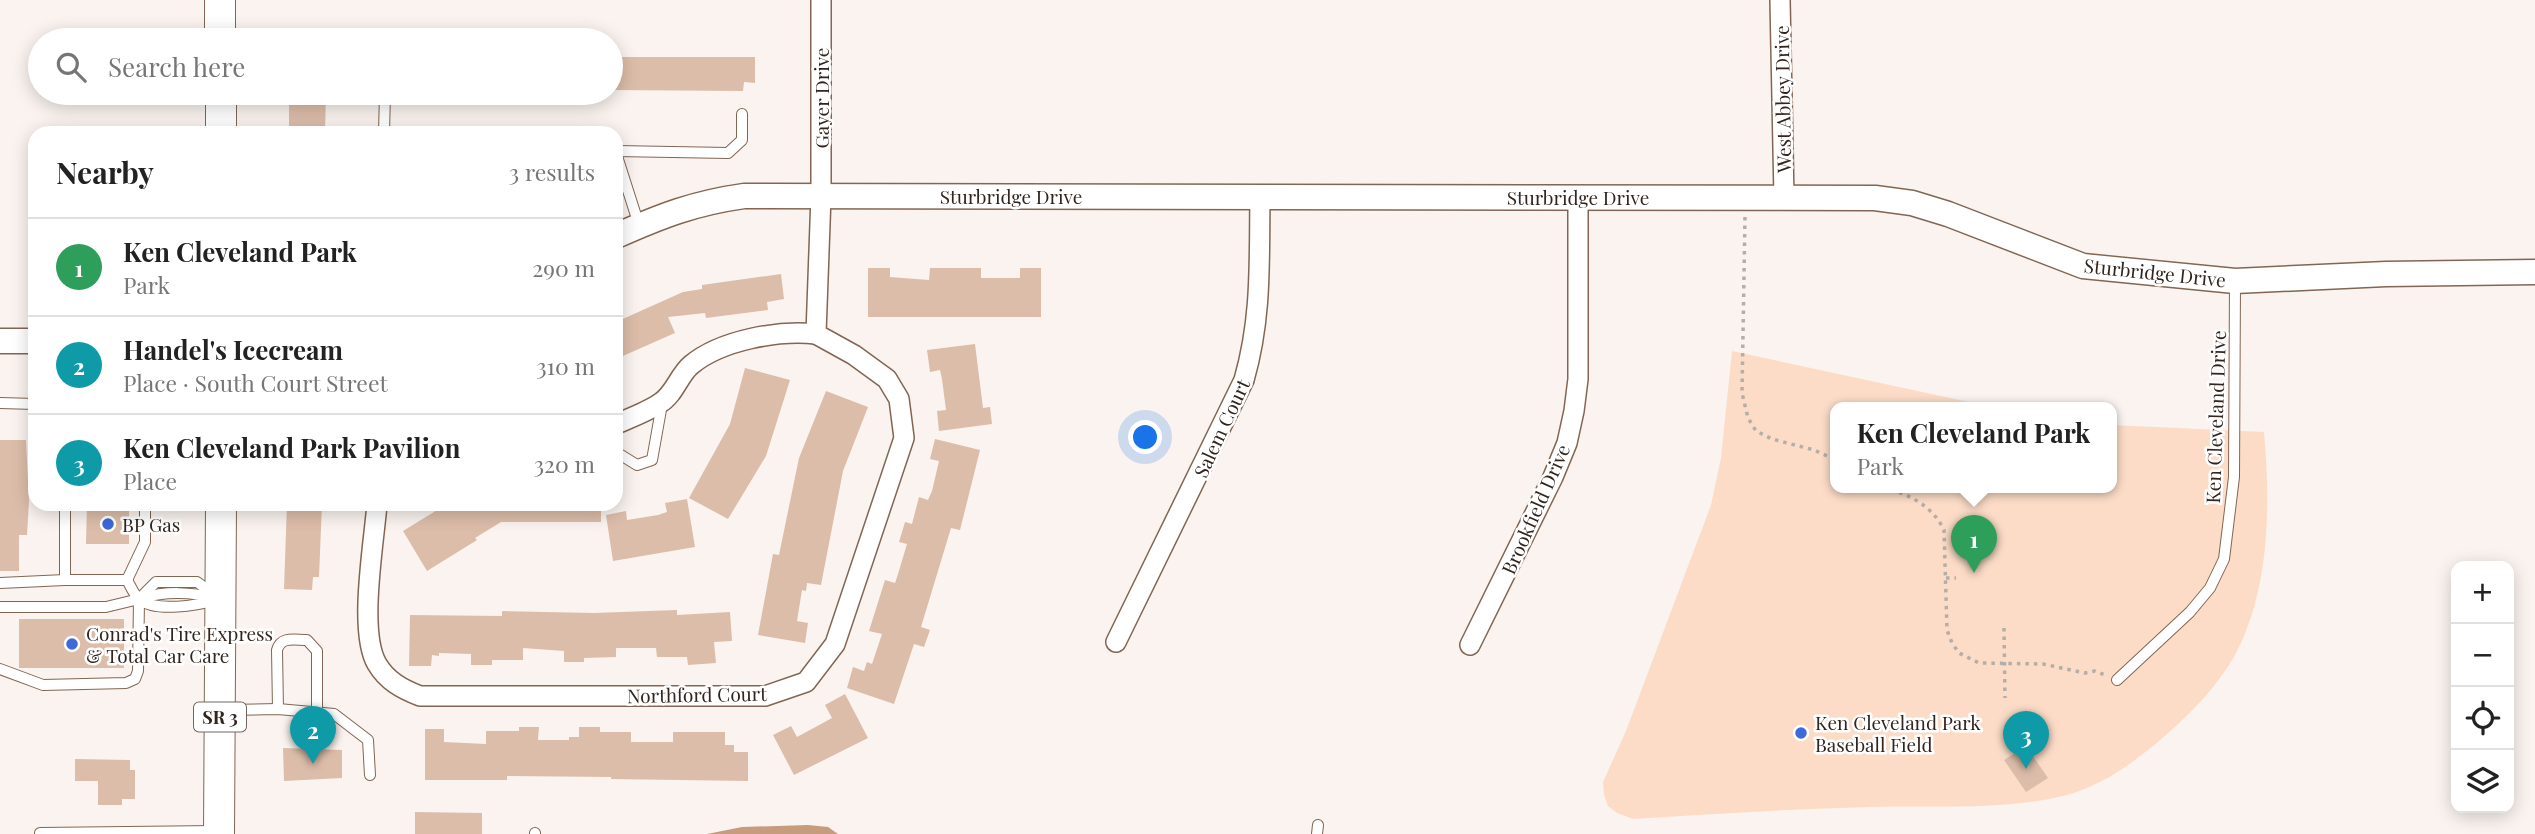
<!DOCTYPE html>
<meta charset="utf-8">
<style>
:root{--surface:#fff;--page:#f6f6f6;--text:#222;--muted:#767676;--line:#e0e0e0;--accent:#7c3aed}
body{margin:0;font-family:"Playfair Display",serif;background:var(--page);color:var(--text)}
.controls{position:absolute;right:21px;bottom:21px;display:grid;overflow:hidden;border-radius:14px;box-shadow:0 4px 18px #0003}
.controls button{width:63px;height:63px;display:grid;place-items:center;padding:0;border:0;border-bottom:2px solid var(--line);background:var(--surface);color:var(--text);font:35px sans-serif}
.you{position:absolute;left:1146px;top:438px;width:24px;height:24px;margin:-18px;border:5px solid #fff;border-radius:50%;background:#1a73e8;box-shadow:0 0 0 10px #1a73e833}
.badge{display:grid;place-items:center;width:46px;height:46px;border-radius:50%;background:var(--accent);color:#fff;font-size:23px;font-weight:700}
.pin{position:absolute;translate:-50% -58px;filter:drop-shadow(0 2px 4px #0008)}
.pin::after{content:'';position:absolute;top:37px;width:24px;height:21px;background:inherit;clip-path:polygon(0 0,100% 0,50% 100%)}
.popup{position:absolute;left:1830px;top:402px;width:287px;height:91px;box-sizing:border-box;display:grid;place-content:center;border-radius:14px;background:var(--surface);filter:drop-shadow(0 2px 5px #0005);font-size:23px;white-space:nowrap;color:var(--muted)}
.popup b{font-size:26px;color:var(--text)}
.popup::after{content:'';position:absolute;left:50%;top:100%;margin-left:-14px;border:14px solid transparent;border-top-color:var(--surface)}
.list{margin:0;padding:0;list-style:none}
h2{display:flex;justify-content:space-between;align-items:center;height:91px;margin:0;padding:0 28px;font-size:30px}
h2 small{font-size:23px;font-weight:400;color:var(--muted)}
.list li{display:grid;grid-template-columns:46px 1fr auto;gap:21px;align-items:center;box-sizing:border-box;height:98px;padding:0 28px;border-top:2px solid var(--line)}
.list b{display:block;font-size:26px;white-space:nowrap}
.list p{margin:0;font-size:23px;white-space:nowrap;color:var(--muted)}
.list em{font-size:23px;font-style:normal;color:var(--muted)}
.icon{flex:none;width:38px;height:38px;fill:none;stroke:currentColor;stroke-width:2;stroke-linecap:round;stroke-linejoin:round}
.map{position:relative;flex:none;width:2535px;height:834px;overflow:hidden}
.search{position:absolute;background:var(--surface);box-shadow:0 4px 18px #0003;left:28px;top:28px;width:595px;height:77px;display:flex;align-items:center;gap:18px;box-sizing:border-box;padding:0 24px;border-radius:38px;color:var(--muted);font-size:26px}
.panel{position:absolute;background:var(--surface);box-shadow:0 4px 18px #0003;left:28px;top:126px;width:595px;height:385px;border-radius:21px}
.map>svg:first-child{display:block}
</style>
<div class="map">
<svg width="2535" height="834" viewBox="0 0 2535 834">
<rect width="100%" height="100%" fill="#faf3ef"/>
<!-- green -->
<path fill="#fcdcc7" d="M1732,351L1992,407H1836V487H2112V425L2264,432C2270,498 2270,574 2244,636C2227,678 2192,713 2158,742C2130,765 2102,785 2067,795C2005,811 1935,805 1871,807C1792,809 1712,814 1633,819L1617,813L1608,806L1604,795L1603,782L1626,731L1711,505L1721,458Z"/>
<!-- water -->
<polygon fill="#c69b7e" points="808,825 828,827 838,834 707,834 742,827"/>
<!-- building -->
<g fill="#dcbda9">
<polygon points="611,57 755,57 755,83 744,82 743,91 611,90"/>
<polygon points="298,93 326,93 325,133 289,133 289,99 298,99"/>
<polygon points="868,268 890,268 890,277 929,280 930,268 981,268 981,278 1020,278 1020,268 1041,268 1041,317 868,317"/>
<polygon points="781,274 784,299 767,302 768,310 706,318 705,313 668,317 675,333 616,359 616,322 683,292 702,289 702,285"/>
<polygon points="975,344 983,408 990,407 992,424 939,431 937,411 946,410 942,379 940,370 930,372 927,350"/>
<polygon points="745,368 790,380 766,456 728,519 689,498 730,424"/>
<polygon points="826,391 868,407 843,471 821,585 807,583 806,591 802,590 797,621 808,623 805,643 758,635 773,554 779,555 799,458"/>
<polygon points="935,439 980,450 960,530 951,528 921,627 930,630 924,647 914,644 894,704 847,688 853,667 864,671 867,662 872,664 882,634 869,631 885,580 895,583 898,574 907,544 899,542 905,522 912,524 919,497 928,500 932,491 939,461 930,459"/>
<polygon points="0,440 26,440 29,501 27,535 19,535 19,571 0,571"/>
<polygon points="687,499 695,547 613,561 606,515 626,511 627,520 658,515 667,512 665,503"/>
<polygon points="87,504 129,504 129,544 86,544"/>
<polygon points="287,504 322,504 319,577 313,577 312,590 284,589"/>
<polygon points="447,504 601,504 601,522 501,522 475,538 477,540 427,571 403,531"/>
<polygon points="677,610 677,615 730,612 732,641 714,642 716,663 688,665 687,657 657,657 656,648 616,648 616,657 584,658 584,662 564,662 564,651 523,648 523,660 492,660 492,665 471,665 471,654 439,653 439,656 432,655 431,666 409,666 410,615 502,616 502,611 594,613"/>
<rect x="19" y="619" width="105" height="49"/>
<polygon points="845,694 868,738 794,775 773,735 791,726 797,737 832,718 825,705"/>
<polygon points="519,727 539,727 538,740 569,740 569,737 579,737 579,727 600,727 600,732 631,732 631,742 673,742 673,732 725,732 725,745 734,745 734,752 748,752 748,781 611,779 611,777 507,776 507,780 425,780 425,729 444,729 444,742 486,744 486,731 519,731"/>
<polygon points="2026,746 2048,778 2026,792 2004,760"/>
<polygon points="283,748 342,750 342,778 284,781"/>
<polygon points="75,759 130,760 130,770 135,770 135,799 122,799 122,805 98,805 98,781 75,781"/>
<polygon points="415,812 482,813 482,834 415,834"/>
</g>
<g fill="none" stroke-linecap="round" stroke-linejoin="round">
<defs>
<g id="service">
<polyline points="384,133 385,93"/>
<polyline points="616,151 728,153 742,140 742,114"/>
<polyline points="616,153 639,225"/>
<polyline points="0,403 35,404"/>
<polyline points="616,452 637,465 652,460 662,404"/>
<path d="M65,504V580H127C130,585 134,595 139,599C156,613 198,605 218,600"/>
<polyline points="127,580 145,542 145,504"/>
<polyline points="0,583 65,580"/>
<path d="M143,598C165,591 192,592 214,598"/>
<polyline points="139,599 156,582 197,582 215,595"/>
<polyline points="0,607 106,607 139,599 138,671 135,679 126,683 43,685 0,669"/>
<polyline points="2117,680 2190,612 2210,588 2224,559 2234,477 2235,282"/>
<path d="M278,709L277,650C281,636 294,640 307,640L317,651V712"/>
<polyline points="224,710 278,709 334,714 368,740 370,775"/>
<polyline points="40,833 215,831"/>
<polyline points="535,834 535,833"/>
<polyline points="1317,834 1318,825"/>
</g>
<g id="minor">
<polyline points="1780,0 1784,198"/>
<path d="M616,424C630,418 647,412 660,403C674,395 679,375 691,365C721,340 778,330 816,334"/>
<path d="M377,504C374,543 358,632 377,664C387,681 402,689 420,696H765L806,682L835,644L904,438L899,399L887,379L854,355L816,334L821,196V0"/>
<path d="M1116,642L1244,380C1262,317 1259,262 1260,197"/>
<polyline points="1470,645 1553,477 1567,443 1574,411 1578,379 1578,197"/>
</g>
<g id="tertiary">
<path d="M616,236C661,216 694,203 744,196L1875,198L1912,203L1948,214L2083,266L2235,281L2386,274L2535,272"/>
<polyline points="0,341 35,341"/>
</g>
<g id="primary">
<polyline points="220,0 220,40"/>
<polyline points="221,93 221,133"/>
<polyline points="219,834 221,504"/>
</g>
</defs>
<!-- service casing -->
<use href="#service" stroke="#826653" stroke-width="12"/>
<!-- minor casing -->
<use href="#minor" stroke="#826653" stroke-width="22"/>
<!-- tertiary casing -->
<use href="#tertiary" stroke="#826653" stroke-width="27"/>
<!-- primary casing -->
<use href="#primary" stroke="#826653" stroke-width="32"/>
<!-- path -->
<g stroke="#b5ada8" stroke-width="3.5" stroke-dasharray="3.5 5" stroke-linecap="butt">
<polyline points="1745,217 1742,393 1748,418 1756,431 1772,439 1814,450 1836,460"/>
<path d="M1883,487C1908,494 1932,505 1944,530L1947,630L1952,643L1959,653L1979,663L2043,664L2085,673L2095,671L2105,675"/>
<polyline points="1946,578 1956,578"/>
<polyline points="2004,628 2005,698"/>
</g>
<!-- service -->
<use href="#service" stroke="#fff" stroke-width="10"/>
<!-- minor -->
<use href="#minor" stroke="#fff" stroke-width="19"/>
<!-- tertiary -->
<use href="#tertiary" stroke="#fff" stroke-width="24"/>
<!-- primary -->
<use href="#primary" stroke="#fff" stroke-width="30"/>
</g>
<!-- markers -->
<g fill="#3e69da" stroke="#fff" stroke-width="2.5">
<circle cx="108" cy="524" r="7"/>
<circle cx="72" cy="644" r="7"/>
<circle cx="1801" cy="733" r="7"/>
</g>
<g text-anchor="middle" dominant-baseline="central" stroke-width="5" stroke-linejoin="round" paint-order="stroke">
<!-- shield labels -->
<rect fill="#fff" stroke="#6f6662" stroke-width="2" x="194" y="702.5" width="52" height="29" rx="5"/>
<g font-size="18" font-weight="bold" fill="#31251e">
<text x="220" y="717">SR 3</text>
</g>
<!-- street labels -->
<g font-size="19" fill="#31251e" stroke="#fff">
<text transform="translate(821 98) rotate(-90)">Gayer Drive</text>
<text transform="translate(1782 99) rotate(-91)">West Abbey Drive</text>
<text x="1011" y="196">Sturbridge Drive</text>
<text x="1578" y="197">Sturbridge Drive</text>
<text transform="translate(2155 272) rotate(6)">Sturbridge Drive</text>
<text transform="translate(2215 417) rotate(-88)">Ken Cleveland Drive</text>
<text transform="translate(1221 428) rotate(-65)">Salem Court</text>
<text transform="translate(1535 509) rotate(-66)">Brookfield Drive</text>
<text transform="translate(697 694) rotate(-1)">Northford Court</text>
</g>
<!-- poi labels -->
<g font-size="19" fill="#31251e" stroke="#fff" text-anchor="start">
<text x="122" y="524">BP Gas</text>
<text x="86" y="633">Conrad's Tire Express<tspan x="86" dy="22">&amp; Total Car Care</tspan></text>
<text x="1815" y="722">Ken Cleveland Park<tspan x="1815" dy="22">Baseball Field</tspan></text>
</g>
</g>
</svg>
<div class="controls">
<button>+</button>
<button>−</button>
<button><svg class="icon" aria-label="locate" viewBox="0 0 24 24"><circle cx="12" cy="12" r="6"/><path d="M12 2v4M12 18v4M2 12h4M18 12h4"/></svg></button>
<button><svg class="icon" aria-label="layers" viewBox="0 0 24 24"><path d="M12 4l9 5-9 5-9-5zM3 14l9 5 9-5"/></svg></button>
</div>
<div class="you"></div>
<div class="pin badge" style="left:1974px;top:573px;background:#2e9e5b">1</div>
<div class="popup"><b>Ken Cleveland Park</b>Park</div>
<div class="pin badge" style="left:313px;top:764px;background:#0f9aa8">2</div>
<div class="pin badge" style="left:2026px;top:769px;background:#0f9aa8">3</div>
<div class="search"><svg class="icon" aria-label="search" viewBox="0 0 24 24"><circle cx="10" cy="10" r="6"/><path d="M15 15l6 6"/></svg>Search here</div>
<section class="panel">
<h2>Nearby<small>3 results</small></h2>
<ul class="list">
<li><span class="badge" style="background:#2e9e5b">1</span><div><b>Ken Cleveland Park</b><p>Park</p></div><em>290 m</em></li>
<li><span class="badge" style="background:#0f9aa8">2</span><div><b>Handel's Icecream</b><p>Place · South Court Street</p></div><em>310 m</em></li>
<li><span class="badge" style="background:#0f9aa8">3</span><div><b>Ken Cleveland Park Pavilion</b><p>Place</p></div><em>320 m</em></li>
</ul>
</section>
</div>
